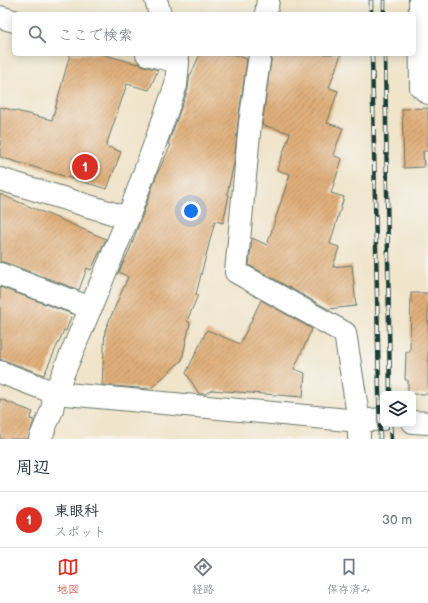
<!DOCTYPE html>
<html lang="ja">
<meta charset="utf-8">
<style>
:root{--surface:#fff;--page:#f2f2f3;--text:#1f2937;--muted:#747a83;--line:#e0e1e3;--accent:#d93025}
body{margin:0;font-family:"Balsamiq Sans","Klee One",sans-serif;background:var(--page);color:var(--text)}
.controls{position:absolute;right:12px;bottom:12px;display:grid;overflow:hidden;border-radius:6px;box-shadow:0 2px 10px #0003}
.controls button{width:36px;height:36px;display:grid;place-items:center;padding:0;border:0;border-bottom:1px solid var(--line);background:var(--surface);color:var(--text);font:20px sans-serif}
.you{position:absolute;left:191px;top:211px;width:14px;height:14px;margin:-10px;border:3px solid #fff;border-radius:50%;background:#1a73e8;box-shadow:0 0 0 6px #1a73e833}
.badge{display:grid;place-items:center;width:26px;height:26px;border-radius:50%;background:var(--accent);color:#fff;font-size:13px;font-weight:700}
.pin{position:absolute;translate:-50% -50%;border:2px solid #fff;box-shadow:0 1px 4px #0006}
.list{margin:0;padding:0;list-style:none}
h2{display:flex;justify-content:space-between;align-items:center;height:52px;margin:0;padding:0 16px;font-size:17px}
h2 small{font-size:13px;font-weight:400;color:var(--muted)}
.list li{display:grid;grid-template-columns:26px 1fr auto;gap:12px;align-items:center;box-sizing:border-box;height:56px;padding:0 16px;border-top:1px solid var(--line)}
.list b{display:block;font-size:15px;white-space:nowrap}
.list p{margin:0;font-size:13px;white-space:nowrap;color:var(--muted)}
.list em{font-size:13px;font-style:normal;color:var(--muted)}
.icon{flex:none;width:22px;height:22px;fill:none;stroke:currentColor;stroke-width:2;stroke-linecap:round;stroke-linejoin:round}
.map{position:relative;flex:none;width:428px;height:439px;overflow:hidden}
.search{position:absolute;background:var(--surface);box-shadow:0 2px 10px #0003;left:12px;right:12px;top:12px;height:44px;display:flex;align-items:center;gap:10px;box-sizing:border-box;padding:0 14px;border-radius:6px;color:var(--muted);font-size:15px}
.sheet{height:108px;background:var(--surface)}
nav{display:flex;justify-content:space-around;align-items:center;box-sizing:border-box;height:56px;border-top:1px solid var(--line);background:var(--surface);font-size:11px;color:var(--muted)}
nav a{display:grid;justify-items:center;gap:2px}
nav .on{color:var(--accent)}
.map>svg:first-child{display:block}
</style>
<div class="map">
<svg width="428" height="439" viewBox="0 0 428 439">
<defs>
<pattern id="building-hatch" width="6" height="6" patternUnits="userSpaceOnUse"><rect width="6" height="6" fill="#e0af7a"/><path d="M-1 1l2-2M0 6l6-6M5 7l2-2" fill="none" stroke="#b59065"/></pattern>
</defs>
<rect width="100%" height="100%" fill="#f6f6f2"/>
<filter id="ink" filterUnits="userSpaceOnUse"><feTurbulence type="fractalNoise" baseFrequency=".025" numOctaves="2"/><feDisplacementMap in="SourceGraphic" scale="8" xChannelSelector="R" yChannelSelector="G"/><feConvolveMatrix kernelMatrix="1 2 1 2 8 2 1 2 1" color-interpolation-filters="sRGB"/></filter>
<filter id="wash" filterUnits="userSpaceOnUse"><feTurbulence type="fractalNoise" baseFrequency=".012" numOctaves="4" result="noise"/><feDisplacementMap in="SourceGraphic" scale="16" xChannelSelector="R" yChannelSelector="G"/><feGaussianBlur stdDeviation="0.9" result="paint"/><feColorMatrix in="noise" values="0 0 0 0 0 0 0 0 0 0 0 0 0 0 0 0 0 1.4 0 .05"/><feComposite in="paint" operator="in"/></filter>
<g filter="url(#wash)">
<rect width="100%" height="100%" fill="#f0e4ca"/>
<g id="blocks">
<!-- building -->
<g fill="url(#building-hatch)">
<polygon points="70,54 101,54 138,64 138,63 144,66 158,70 149,90 127,84 106,146 121,152 107,189 0,157 0,107 52,120"/>
<polygon points="200,54 233,54 247,59 238,121 234,163 227,194 229,195 223,223 215,221 196,294 198,295 187,321 190,323 182,360 150,389 102,385 105,330 128,277 119,272 130,249 158,172 171,145 168,144 188,89 190,74 191,74"/>
<polygon points="272,54 341,54 329,88 338,91 327,123 343,128 333,155 342,159 331,193 344,197 330,244 339,247 333,267 352,265 356,306 328,309 249,265 252,238 267,245 290,174 277,170 290,133 262,125"/>
<polygon points="428,108 428,151 423,151 424,167 404,168 402,109"/>
<polygon points="0,194 106,239 91,270 87,268 79,290 4,262 0,262"/>
<polygon points="0,287 72,314 66,331 64,330 44,375 4,360 0,360"/>
<polygon points="411,293 428,293 428,394 408,394 408,380 405,380 406,352 410,352"/>
<polygon points="261,300 312,329 294,369 305,373 303,397 212,390 205,394 199,394 186,373 207,330 240,344"/>
<polygon points="0,399 33,412 30,419 34,420 28,439 0,439"/>
</g>
</g>
</g>
<g filter="url(#ink)">
<use href="#blocks" fill-opacity="0" stroke="#687768" stroke-width="1"/>
<g fill="none" stroke-linecap="round" stroke-linejoin="round">
<defs>
<g id="minor">
<polyline points="156,0 160,14"/>
<polyline points="420,0 421,87 428,93"/>
<polyline points="266,14 268,0"/>
<polyline points="0,17 14,21"/>
<polyline points="147,54 178,62"/>
<polyline points="260,54 250,123 236,272 345,333 359,421 359,439"/>
<polyline points="0,179 128,218"/>
<polyline points="0,274 91,308"/>
<polyline points="0,372 55,393 359,421 383,419"/>
<polyline points="413,422 428,423"/>
<polyline points="40,439 52,410 55,393 128,218 176,85 178,62 175,54"/>
</g>
</defs>
<!-- minor casing -->
<use href="#minor" stroke="#687768" stroke-width="24"/>
<!-- minor -->
<use href="#minor" stroke="#fff" stroke-width="22"/>
<defs>
<g id="rail">
<polyline points="371,0 371,14"/>
<polyline points="384,0 384,14"/>
<polyline points="372,54 380,439"/>
<polyline points="385,54 390,394"/>
<polyline points="390,424 391,439"/>
</g>
</defs>
<!-- rail casing -->
<use href="#rail" stroke="#1f3d34" stroke-width="4.5"/>
<!-- rail -->
<use href="#rail" stroke="#f6f6f2" stroke-width="3" stroke-dasharray="9" stroke-linecap="butt"/>
</g>
</g>
</svg>
<div class="controls">
<button><svg class="icon" aria-label="layers" viewBox="0 0 24 24"><path d="M12 4l9 5-9 5-9-5zM3 14l9 5 9-5"/></svg></button>
</div>
<div class="you"></div>
<div class="pin badge" style="left:85px;top:167px">1</div>
<div class="search"><svg class="icon" aria-label="search" viewBox="0 0 24 24"><circle cx="10" cy="10" r="6"/><path d="M15 15l6 6"/></svg>ここで検索</div>
</div>
<section class="sheet">
<h2>周辺<small></small></h2>
<ul class="list">
<li><span class="badge">1</span><div><b>東眼科</b><p>スポット</p></div><em>30 m</em></li>
</ul>
</section>
<nav>
<a class="on"><svg class="icon" aria-label="map" viewBox="0 0 24 24"><path d="M3 6l6-2 6 2 6-2v14l-6 2-6-2-6 2zM9 4v14M15 6v14"/></svg>地図</a>
<a><svg class="icon" aria-label="directions" viewBox="0 0 24 24"><path d="M12 3l9 9-9 9-9-9zM9 14v-3h6M13 9l2 2-2 2"/></svg>経路</a>
<a><svg class="icon" aria-label="saved" viewBox="0 0 24 24"><path d="M7 4h10v16l-5-4-5 4z"/></svg>保存済み</a>
</nav>
